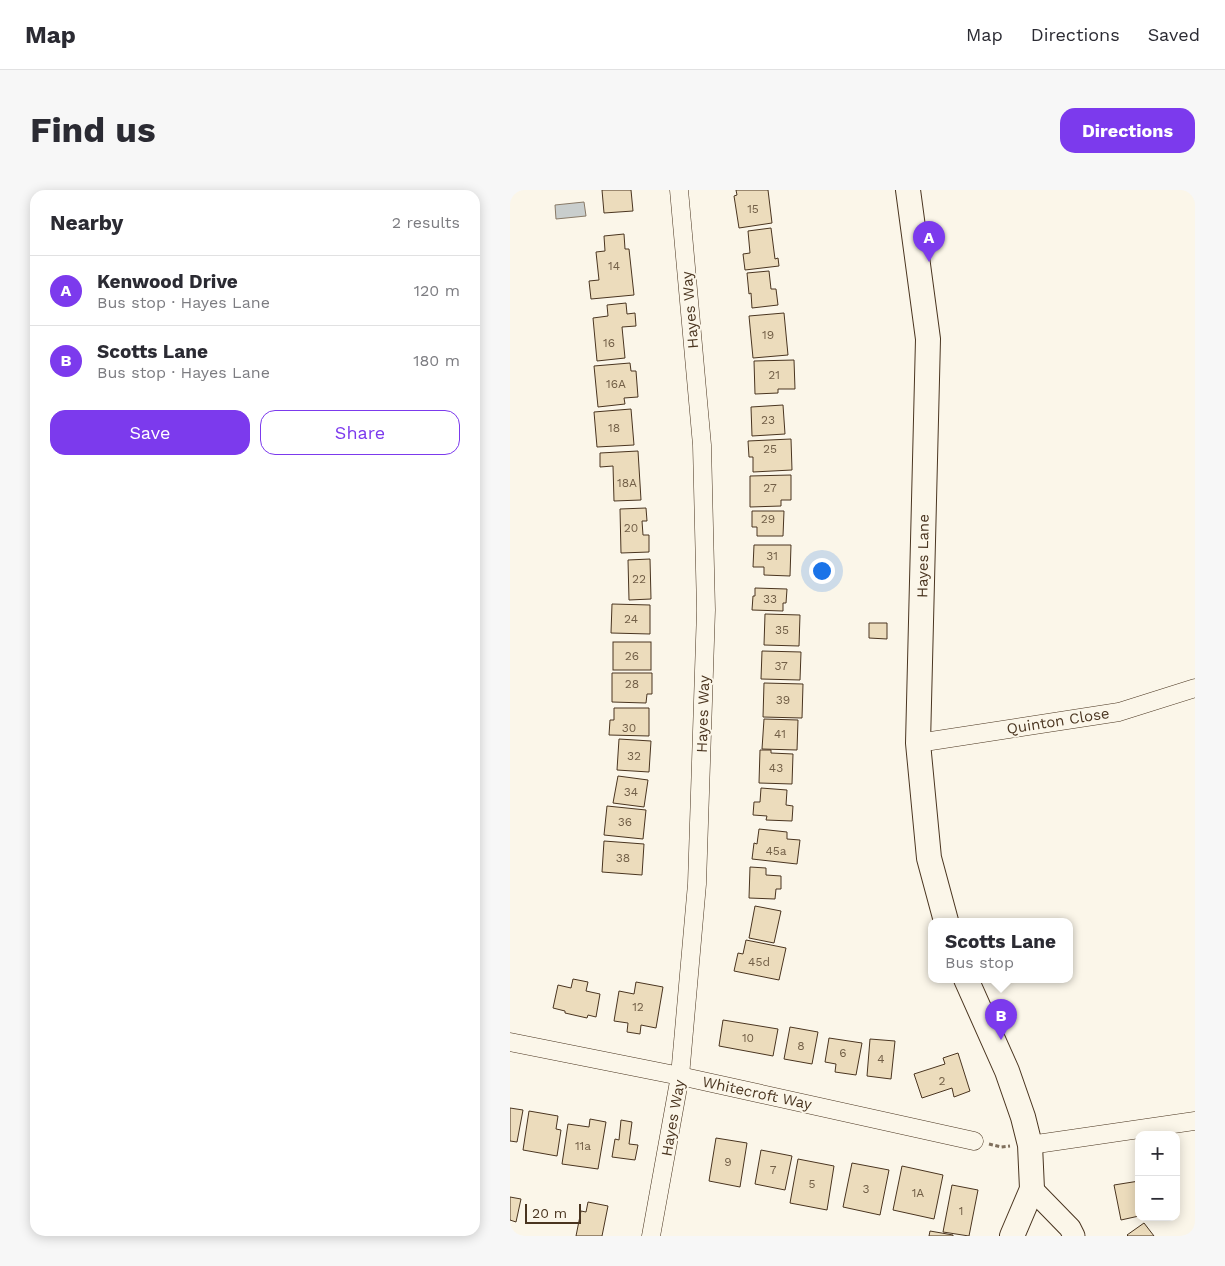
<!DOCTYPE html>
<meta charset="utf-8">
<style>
:root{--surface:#fff;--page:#f7f7f7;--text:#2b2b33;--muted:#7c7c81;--line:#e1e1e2;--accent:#7c3aed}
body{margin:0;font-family:"Work Sans",sans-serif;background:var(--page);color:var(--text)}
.controls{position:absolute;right:15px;bottom:15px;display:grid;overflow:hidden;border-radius:10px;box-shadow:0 2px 12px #0003}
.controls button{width:45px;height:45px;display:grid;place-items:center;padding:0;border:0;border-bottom:1px solid var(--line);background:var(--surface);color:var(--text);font:25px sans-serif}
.scale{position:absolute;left:15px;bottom:12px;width:56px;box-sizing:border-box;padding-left:5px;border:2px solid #4a3520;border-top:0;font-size:14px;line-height:18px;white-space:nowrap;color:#4a3520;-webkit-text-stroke:4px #fbf6e9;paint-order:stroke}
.you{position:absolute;left:311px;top:380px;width:18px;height:18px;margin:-12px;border:4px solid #fff;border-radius:50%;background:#1a73e8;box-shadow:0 0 0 8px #1a73e833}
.badge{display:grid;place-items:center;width:32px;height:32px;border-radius:50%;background:var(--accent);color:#fff;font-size:16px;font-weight:700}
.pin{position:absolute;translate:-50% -41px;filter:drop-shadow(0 1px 2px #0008)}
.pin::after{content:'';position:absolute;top:26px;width:18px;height:15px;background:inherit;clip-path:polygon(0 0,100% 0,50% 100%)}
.popup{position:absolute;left:418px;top:728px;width:145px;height:65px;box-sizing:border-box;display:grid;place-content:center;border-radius:10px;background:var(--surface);filter:drop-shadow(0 1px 4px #0005);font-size:16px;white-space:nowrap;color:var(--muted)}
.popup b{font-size:19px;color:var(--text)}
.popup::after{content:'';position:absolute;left:50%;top:100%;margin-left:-10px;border:10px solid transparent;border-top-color:var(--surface)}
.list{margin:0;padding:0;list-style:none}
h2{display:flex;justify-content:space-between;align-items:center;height:65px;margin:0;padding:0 20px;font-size:21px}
h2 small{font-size:16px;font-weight:400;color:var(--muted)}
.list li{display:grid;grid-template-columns:32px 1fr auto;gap:15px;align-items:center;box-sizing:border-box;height:70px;padding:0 20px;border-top:1px solid var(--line)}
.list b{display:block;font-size:19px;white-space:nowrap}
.list p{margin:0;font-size:16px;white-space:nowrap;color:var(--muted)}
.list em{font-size:16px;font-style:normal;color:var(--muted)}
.actions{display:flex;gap:10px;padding:15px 20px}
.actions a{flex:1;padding:11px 0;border:1px solid var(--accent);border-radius:15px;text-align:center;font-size:18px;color:var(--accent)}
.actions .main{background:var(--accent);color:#fff}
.map{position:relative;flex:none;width:685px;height:1046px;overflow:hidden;border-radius:15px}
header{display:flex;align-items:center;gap:30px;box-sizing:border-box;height:70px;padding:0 25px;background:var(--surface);border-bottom:1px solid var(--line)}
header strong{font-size:24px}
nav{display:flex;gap:28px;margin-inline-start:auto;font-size:18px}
.intro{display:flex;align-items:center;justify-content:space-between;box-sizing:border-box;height:120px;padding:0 30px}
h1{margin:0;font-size:35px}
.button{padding:12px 22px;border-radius:15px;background:var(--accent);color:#fff;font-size:18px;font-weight:700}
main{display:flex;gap:30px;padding:0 30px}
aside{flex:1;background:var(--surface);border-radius:15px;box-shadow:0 2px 12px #0003}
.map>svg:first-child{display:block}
</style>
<header>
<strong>Map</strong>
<nav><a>Map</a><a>Directions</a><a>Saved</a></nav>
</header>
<div class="intro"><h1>Find us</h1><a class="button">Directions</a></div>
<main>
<aside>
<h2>Nearby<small>2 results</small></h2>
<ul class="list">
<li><span class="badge">A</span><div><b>Kenwood Drive</b><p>Bus stop · Hayes Lane</p></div><em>120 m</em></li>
<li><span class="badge">B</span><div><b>Scotts Lane</b><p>Bus stop · Hayes Lane</p></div><em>180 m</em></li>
</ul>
<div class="actions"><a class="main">Save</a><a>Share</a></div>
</aside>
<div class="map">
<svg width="685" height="1046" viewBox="0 0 685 1046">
<rect width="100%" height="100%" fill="#fbf6e9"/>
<!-- water -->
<polygon fill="#c9cecd" stroke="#887966" points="74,12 76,26 46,29 45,15"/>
<!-- building -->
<g fill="#ecdcbc" stroke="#4a3520">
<polygon points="92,0 121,0 123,21 94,23"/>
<polygon points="226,0 258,0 262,33 229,38 224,6 227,5"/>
<polygon points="261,38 265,69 268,68 269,76 235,80 233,64 240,63 238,41"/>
<polygon points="114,44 115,59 119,59 124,105 81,109 79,91 89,90 86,62 95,61 94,46"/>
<polygon points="259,81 261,99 266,99 268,115 242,118 241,103 239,104 237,83"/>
<polygon points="116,113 117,124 125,123 126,136 112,137 115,168 87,171 83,128 98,126 97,115"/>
<polygon points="274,123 278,165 243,168 239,126"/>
<polygon points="284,170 285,199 268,199 268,203 245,204 244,171"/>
<polygon points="120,173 121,181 126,181 128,207 114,208 115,214 88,217 84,176"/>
<polygon points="273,215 275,244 242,246 241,217"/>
<polygon points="121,219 124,255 87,257 84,222"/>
<polygon points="281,249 282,280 243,282 243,267 239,267 238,251"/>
<polygon points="128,261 131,310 104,311 103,276 90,277 90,263"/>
<polygon points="281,285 281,310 271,310 271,316 240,317 240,286"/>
<polygon points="136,318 137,331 132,331 133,345 139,345 139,362 111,363 110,319"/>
<polygon points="242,321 274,321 273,346 247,346 247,337 242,337"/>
<polygon points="244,355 281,355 280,386 254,385 254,377 243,377"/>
<polygon points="140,369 141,409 119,410 118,370"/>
<polygon points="245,398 277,399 276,413 273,413 273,421 242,420 243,406 245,406"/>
<polygon points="102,414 140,415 140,444 101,443"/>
<polygon points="255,424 290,425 289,456 254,455"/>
<polygon points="359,433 377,433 377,449 359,448"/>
<rect x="103" y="452" width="38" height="28"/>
<polygon points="252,461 291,462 290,490 251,489"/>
<polygon points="102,483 142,483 142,504 137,504 136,513 102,512"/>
<polygon points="254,493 293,494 292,528 253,527"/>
<polygon points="104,518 139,518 139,546 99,545 100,530 104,530"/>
<polygon points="254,529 288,530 287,560 252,559"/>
<polygon points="109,549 141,551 139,582 107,580"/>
<polygon points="250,560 261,560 261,563 283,564 282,594 249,593"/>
<polygon points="108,586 138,590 134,617 103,613"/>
<polygon points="251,598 277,600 276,615 283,616 282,631 256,630 257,626 243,625 244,612 250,612"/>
<polygon points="97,616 136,620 133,649 94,645"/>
<polygon points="249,639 277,642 277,649 290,650 287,674 242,669 244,653 247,654"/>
<polygon points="94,651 134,654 132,685 92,682"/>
<polygon points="240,677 256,678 256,685 271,686 271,699 266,699 265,709 239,708"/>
<polygon points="245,716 271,721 264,753 239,748"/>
<polygon points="236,750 276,758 269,790 224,781 228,763 233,764"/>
<polygon points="63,789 78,792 76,801 90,804 86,827 78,825 77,828 55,823 55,821 43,818 48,795 61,798"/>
<polygon points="126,792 153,797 146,838 131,835 130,844 117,842 118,833 104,831 109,801 124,804"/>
<polygon points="213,830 268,839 263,866 209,856"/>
<polygon points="280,837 308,842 302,874 274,869"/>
<polygon points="319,848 352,853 346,885 325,882 326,874 315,872"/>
<polygon points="360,849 385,851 381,889 357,886"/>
<polygon points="448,863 460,901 444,907 442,898 412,908 404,884 435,874 433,868"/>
<polygon points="0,918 13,920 7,952 0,951"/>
<polygon points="19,921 48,926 46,939 51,940 47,966 13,960"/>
<polygon points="80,929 96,932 88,979 52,974 58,934 79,937"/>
<polygon points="111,930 122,932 119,954 128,955 125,970 102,967 105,949 109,950"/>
<polygon points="206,948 237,953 230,997 199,991"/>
<polygon points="251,960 282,966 275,1000 245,994"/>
<polygon points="288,969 324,976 317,1020 280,1013"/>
<polygon points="342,973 379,980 370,1025 333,1017"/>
<polygon points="392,976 433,985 424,1029 383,1020"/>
<polygon points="629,991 629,1026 611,1030 604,995"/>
<polygon points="442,995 468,1000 459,1046 433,1042"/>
<polygon points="0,1007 11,1009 6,1032 0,1030"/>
<polygon points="78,1012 98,1016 92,1046 66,1046 71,1021 76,1022"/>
<polygon points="634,1033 644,1046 618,1046 617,1045"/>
<polygon points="420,1041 443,1045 443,1046 419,1046"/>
</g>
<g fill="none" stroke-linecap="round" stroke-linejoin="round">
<defs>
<g id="minor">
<polyline points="408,553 609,522 685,498"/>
<polyline points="0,852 170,886 464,951"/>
<polyline points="520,955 685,931"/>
<polyline points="141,1046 170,886 187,694 196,420 192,255 169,0"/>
</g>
<polyline id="tertiary" points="522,999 560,1038 564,1046"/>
<g id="secondary">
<polyline points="398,0 418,149 408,553 419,668 436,731"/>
<polyline points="456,789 497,881 513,927 520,955 522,999 502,1046"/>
</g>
</defs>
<!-- minor casing -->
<use href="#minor" stroke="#4a3520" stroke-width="19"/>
<!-- tertiary casing -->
<use href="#tertiary" stroke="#4a3520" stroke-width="23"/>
<!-- secondary casing -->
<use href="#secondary" stroke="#4a3520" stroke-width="26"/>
<!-- path -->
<polyline stroke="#7f6f5c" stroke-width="3" stroke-dasharray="4 2.5" stroke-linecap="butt" points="479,954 491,957 500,956"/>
<!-- minor -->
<use href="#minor" stroke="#fbf6e9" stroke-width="18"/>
<!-- tertiary -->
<use href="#tertiary" stroke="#fbf6e9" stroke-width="21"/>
<!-- secondary -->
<use href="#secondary" stroke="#fbf6e9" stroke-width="24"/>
</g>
<g text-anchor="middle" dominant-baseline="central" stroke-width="4" stroke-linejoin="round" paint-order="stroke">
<!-- number labels -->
<g font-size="12" fill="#725f47">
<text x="243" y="19">15</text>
<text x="104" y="76">14</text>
<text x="258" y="145">19</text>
<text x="99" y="153">16</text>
<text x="264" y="185">21</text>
<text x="106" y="194">16A</text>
<text x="258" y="230">23</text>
<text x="104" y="238">18</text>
<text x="260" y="259">25</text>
<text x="117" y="293">18A</text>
<text x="260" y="298">27</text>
<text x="258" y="329">29</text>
<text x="121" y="338">20</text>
<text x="262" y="366">31</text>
<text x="129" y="389">22</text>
<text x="260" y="409">33</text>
<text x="121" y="429">24</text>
<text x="272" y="440">35</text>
<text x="122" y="466">26</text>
<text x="271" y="476">37</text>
<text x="122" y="494">28</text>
<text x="273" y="510">39</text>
<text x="119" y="538">30</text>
<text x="270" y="544">41</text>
<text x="124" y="566">32</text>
<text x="266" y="578">43</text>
<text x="121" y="602">34</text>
<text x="115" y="632">36</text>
<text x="266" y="661">45a</text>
<text x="113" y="668">38</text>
<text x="249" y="772">45d</text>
<text x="128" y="817">12</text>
<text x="238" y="848">10</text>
<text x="291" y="856">8</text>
<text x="333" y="863">6</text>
<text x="371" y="869">4</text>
<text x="432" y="891">2</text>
<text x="73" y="956">11a</text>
<text x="218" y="972">9</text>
<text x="263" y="980">7</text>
<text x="302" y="994">5</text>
<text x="356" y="999">3</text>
<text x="408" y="1003">1A</text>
<text x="451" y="1021">1</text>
</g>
<!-- street labels -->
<g font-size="15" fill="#4a3520" stroke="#fbf6e9">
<text transform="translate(180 120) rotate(-95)">Hayes Way</text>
<text transform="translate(413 366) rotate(-89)">Hayes Lane</text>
<text transform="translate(193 524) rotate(-88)">Hayes Way</text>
<text transform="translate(548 531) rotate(-9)">Quinton Close</text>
<text transform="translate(247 903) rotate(12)">Whitecroft Way</text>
<text transform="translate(163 928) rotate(-80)">Hayes Way</text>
</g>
</g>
</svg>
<div class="controls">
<button>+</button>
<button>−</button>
</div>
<div class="scale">20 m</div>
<div class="you"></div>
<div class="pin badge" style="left:419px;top:72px">A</div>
<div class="pin badge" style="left:491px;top:850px">B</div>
<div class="popup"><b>Scotts Lane</b>Bus stop</div>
</div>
</main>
